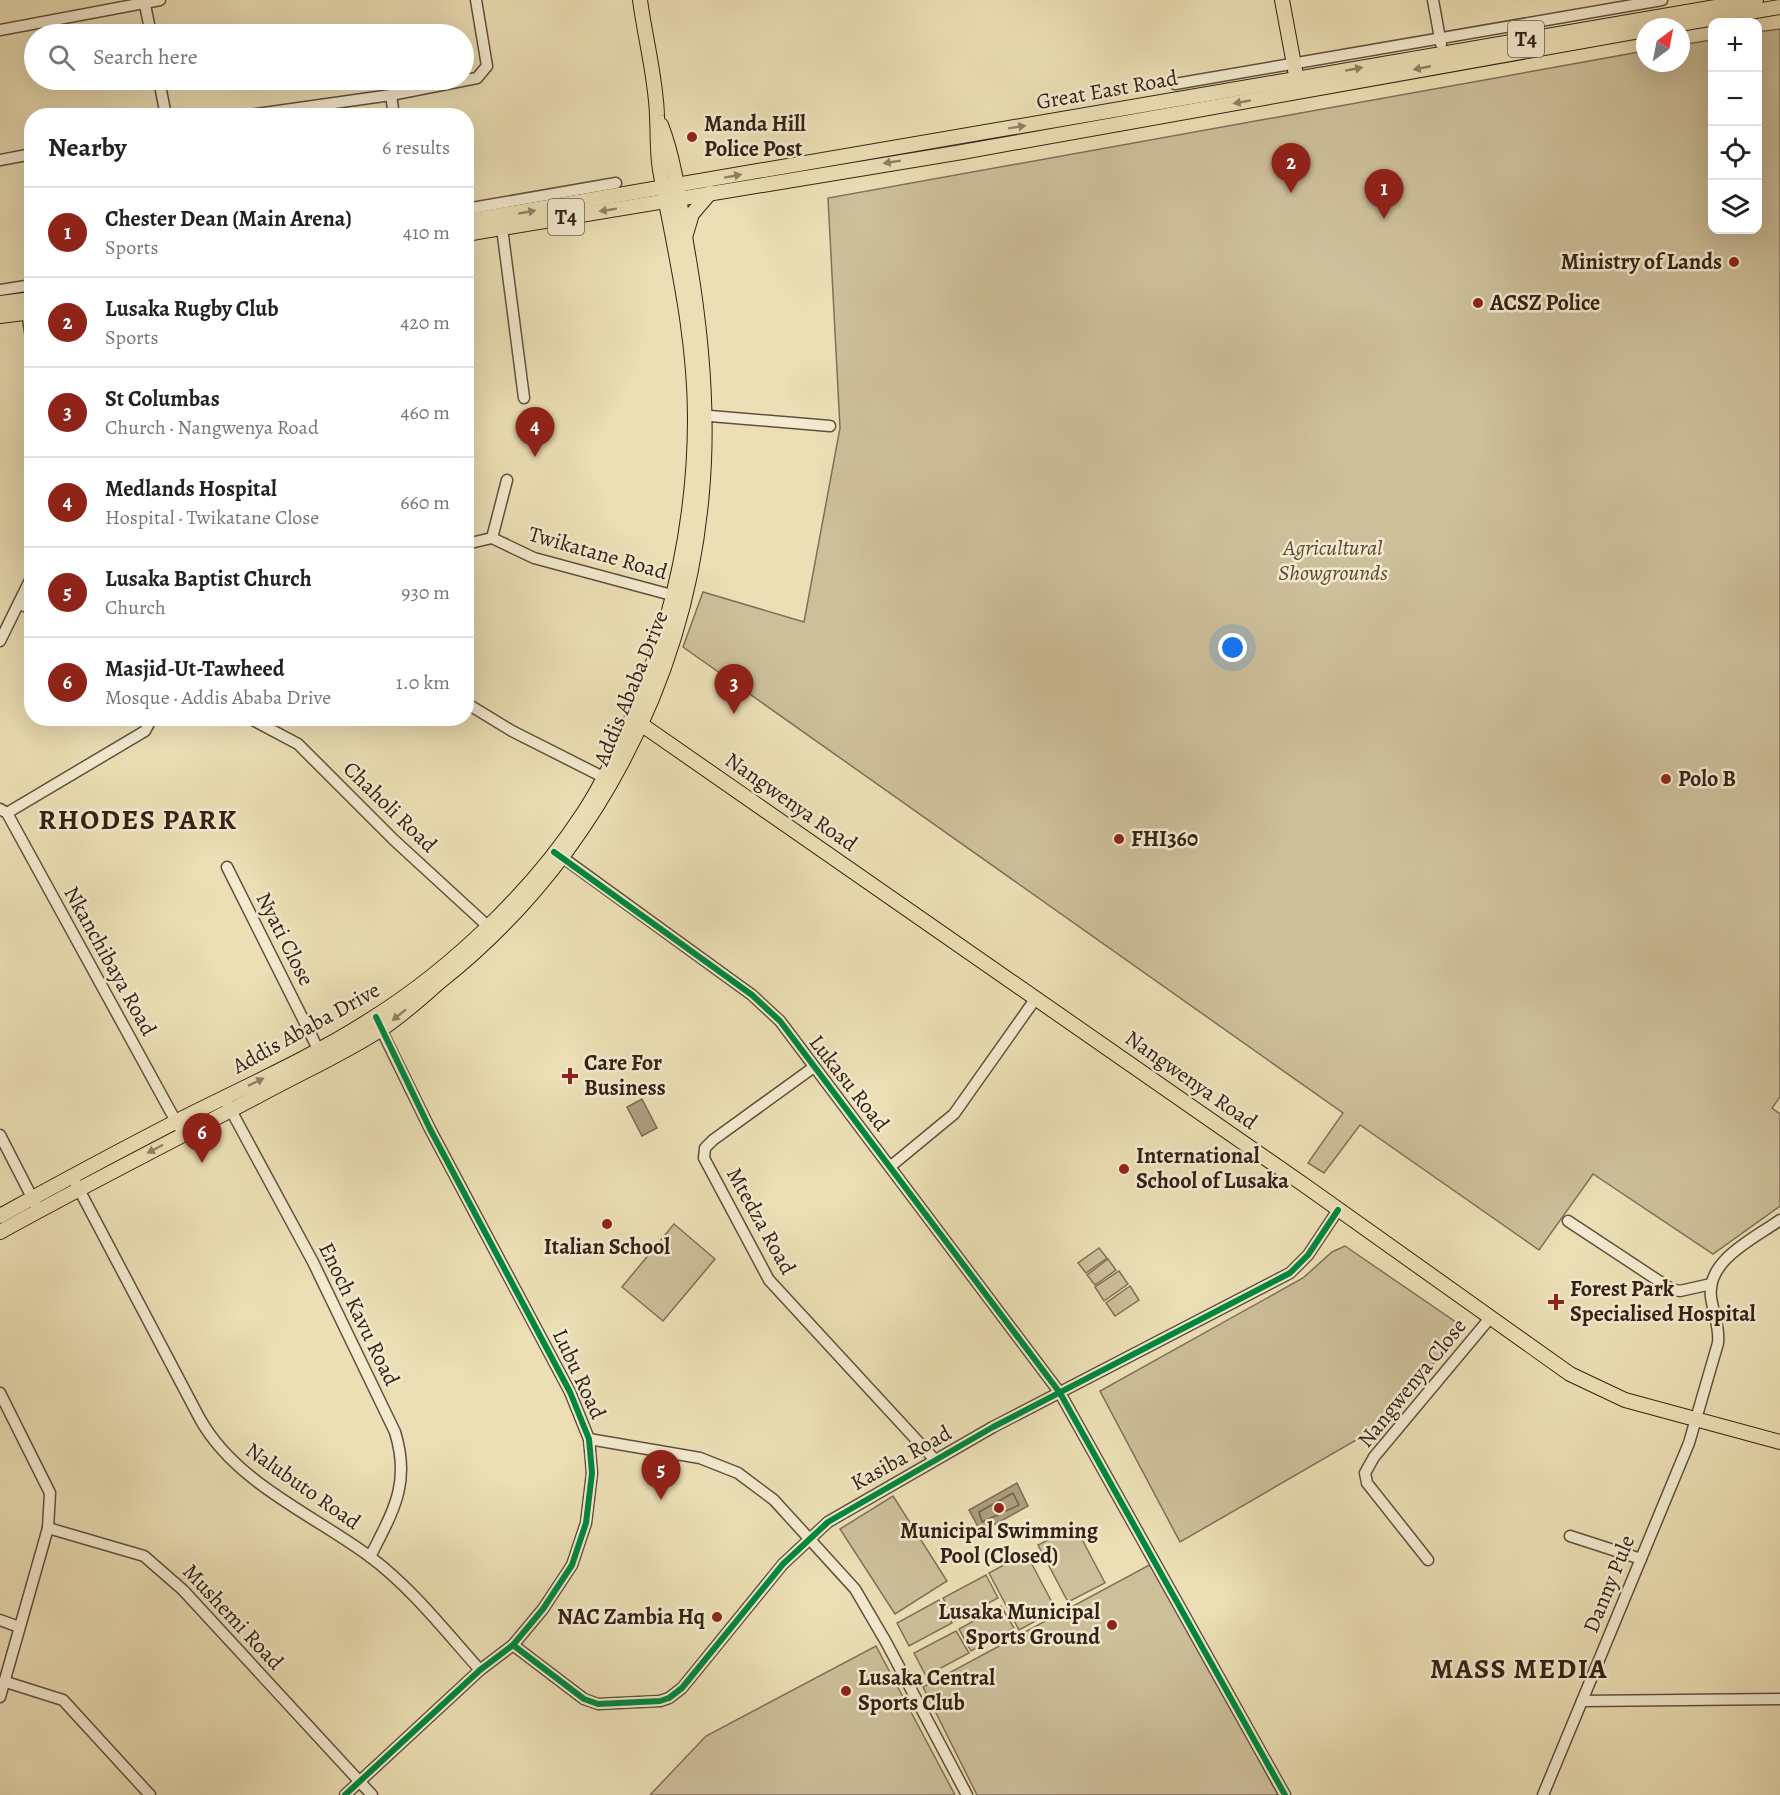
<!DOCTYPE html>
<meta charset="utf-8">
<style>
:root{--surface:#fff;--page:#f6f6f6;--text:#222;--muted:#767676;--line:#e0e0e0;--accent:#8f2418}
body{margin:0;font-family:Alegreya,serif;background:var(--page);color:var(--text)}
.controls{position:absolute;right:18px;top:18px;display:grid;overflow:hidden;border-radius:12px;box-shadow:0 6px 24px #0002}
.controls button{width:54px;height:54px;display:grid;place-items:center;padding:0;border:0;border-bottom:2px solid var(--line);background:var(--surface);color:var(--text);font:30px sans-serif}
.compass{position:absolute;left:1636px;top:18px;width:54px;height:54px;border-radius:50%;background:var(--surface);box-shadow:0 6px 24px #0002;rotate:32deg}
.you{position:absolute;left:1233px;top:648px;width:21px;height:21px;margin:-15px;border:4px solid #fff;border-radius:50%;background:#1a73e8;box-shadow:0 0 0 9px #1a73e833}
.badge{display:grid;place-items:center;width:39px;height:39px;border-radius:50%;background:var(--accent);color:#fff;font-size:20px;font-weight:700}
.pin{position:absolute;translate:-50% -50px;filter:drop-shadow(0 2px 3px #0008)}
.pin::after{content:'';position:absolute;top:32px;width:21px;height:18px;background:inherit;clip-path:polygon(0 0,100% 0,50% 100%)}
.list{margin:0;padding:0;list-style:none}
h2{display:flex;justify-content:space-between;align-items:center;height:78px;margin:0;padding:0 24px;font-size:26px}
h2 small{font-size:20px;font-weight:400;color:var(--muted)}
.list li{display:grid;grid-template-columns:39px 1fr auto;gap:18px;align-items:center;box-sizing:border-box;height:90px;padding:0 24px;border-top:2px solid var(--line)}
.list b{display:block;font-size:22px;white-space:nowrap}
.list p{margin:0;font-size:20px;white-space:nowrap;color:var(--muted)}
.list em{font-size:20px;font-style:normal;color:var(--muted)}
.icon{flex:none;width:33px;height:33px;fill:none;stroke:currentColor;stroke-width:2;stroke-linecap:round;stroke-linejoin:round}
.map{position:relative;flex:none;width:1780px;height:1795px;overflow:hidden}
.search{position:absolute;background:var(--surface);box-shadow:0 6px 24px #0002;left:24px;top:24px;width:450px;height:66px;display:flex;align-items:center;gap:15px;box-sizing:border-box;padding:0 21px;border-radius:33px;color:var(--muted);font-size:22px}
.panel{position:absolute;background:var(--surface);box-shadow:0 6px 24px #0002;left:24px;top:108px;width:450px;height:618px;border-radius:24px}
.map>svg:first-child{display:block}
</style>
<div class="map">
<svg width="1780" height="1795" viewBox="0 0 1780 1795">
<rect width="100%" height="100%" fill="#ecdfb5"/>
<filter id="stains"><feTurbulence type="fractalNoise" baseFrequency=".00333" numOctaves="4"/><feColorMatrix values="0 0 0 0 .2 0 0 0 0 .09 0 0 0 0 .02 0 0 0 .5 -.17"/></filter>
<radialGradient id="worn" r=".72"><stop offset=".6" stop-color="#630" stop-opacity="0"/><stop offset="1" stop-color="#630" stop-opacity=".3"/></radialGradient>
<!-- green -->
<g fill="#cdbf9a" stroke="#807058" stroke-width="1.5">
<polygon points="1780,29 1780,1097 1772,1108 1780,1114 1780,1206 1713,1254 1593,1174 1539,1250 1360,1125 1324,1173 1308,1163 1343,1113 683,647 703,592 804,622 840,428 828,198 1645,51 1645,63 1681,63 1681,45 1712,40 1712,230 1758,230 1758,32"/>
<polygon points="674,1224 715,1259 663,1321 622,1287"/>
<polygon points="1345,1246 1463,1327 1384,1424 1180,1542 1100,1391 1303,1278 1332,1252"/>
<polygon points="1099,1248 1107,1258 1086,1273 1078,1263"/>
<polygon points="1108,1259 1116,1270 1095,1285 1087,1275"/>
<polygon points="1119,1271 1128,1284 1104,1301 1095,1287"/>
<polygon points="1130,1286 1139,1300 1115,1316 1106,1303"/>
<polygon points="893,1496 947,1581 895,1614 840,1529"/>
<polygon points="1075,1526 1105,1583 1068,1602 1038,1545"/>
<polygon points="1026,1553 1056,1610 1019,1630 989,1573"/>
<polygon points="1153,1563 1278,1795 977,1795 923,1687"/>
<polygon points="986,1575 998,1598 955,1621 943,1598"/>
<polygon points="939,1600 952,1623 909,1646 897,1623"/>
<polygon points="1001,1606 1014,1628 971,1651 959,1629"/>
<polygon points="956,1631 969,1653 926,1676 914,1653"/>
<polygon points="876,1646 955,1795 650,1795 706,1736"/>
</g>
<!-- water -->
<g fill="#ad9e7f" stroke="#7c6c55" stroke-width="1.5">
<polygon points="642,1099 657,1128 642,1136 627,1107"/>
<polygon points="1017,1483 1028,1506 981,1532 969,1510"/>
</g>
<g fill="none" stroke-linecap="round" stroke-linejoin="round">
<!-- shore -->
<polygon stroke="#70604a" stroke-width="1.5" points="1013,1493 1019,1505 982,1522 979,1512"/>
<defs>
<g id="minor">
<polyline points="144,0 151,34"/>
<polyline points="1433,0 1441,44"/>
<polyline points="0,30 160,0"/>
<polyline points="159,80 166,116"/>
<polyline points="1175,84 1662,0"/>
<polyline points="391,95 394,116"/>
<polyline points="242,116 391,95 477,78 487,66 476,0"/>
<polyline points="0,160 32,154"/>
<polyline points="466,209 616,183"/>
<polyline points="502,228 524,398"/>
<polyline points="0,290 32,285"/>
<polyline points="27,312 32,344"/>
<polyline points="698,415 830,426"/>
<polyline points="492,538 507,480"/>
<polyline points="466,544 492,538 534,558 679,597"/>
<polyline points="19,603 32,610"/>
<polyline points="0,641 32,576"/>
<polyline points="466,703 512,731 609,780"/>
<polyline points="249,718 298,744 394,840 492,930"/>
<polyline points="0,809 7,813 179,1127"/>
<polyline points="7,813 145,731 152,718"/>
<polyline points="555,852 752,995 780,1021 1060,1393 1285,1795"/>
<polyline points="227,867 321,1055"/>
<polyline points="814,1067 713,1140 705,1148 704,1158 769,1280 935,1460"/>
<path d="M227,1103L313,1262L395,1432C411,1484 393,1511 370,1557"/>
<polyline points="0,1135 39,1211"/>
<polyline points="891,1166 954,1114 1036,998"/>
<path d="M73,1178L200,1419C236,1483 312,1514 369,1556C411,1587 445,1631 480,1670"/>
<polyline points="1568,1221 1671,1289 1680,1291 1711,1284"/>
<polyline points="0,1393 50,1493 48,1528 0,1697"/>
<polyline points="589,1439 700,1458 738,1473 774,1500 855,1589 886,1642 967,1795"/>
<polyline points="48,1528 144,1556 183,1590 372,1795"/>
<polyline points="1570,1536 1641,1559"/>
<polyline points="1428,1560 1367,1483 1365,1473 1374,1457 1490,1318"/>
<polyline points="0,1620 19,1627"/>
<polyline points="513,1645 584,1699 598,1704 660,1701 669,1698 682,1688 783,1564 828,1522 993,1427 1290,1273 1308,1255 1338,1210"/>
<polyline points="6,1682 63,1700 150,1795"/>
<polyline points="1582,1701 1780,1699"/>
<polyline points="345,1795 480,1670 513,1645 543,1609 572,1565 586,1523 592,1473 589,1439 570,1392 430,1129 378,1023"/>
<path d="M1543,1795L1689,1443L1718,1343C1720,1327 1713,1313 1711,1297C1706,1260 1755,1238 1780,1220"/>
</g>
<g id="major">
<polyline points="1282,0 1298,86"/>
<polyline points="1662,27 1780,7"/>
<polyline points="466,221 1756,0"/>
<polyline points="466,234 962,152 1645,30"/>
<polyline points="686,234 692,214 710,193"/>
<polyline points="0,303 32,299"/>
<polyline points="0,316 32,312"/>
<polyline points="635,720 1307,1187 1570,1374 1625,1400 1780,1442"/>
<path d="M0,1216C59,1183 119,1151 179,1120C244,1087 311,1058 373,1018C452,968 533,891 584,812C600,788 612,762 624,736C670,634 695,529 695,418C695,333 675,253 660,170C657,152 658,135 657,116C656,78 645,38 640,0"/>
<path d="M0,1232C85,1185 172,1141 258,1096C298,1074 341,1055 380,1030C402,1016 422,997 442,980C591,861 686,682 702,492C709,414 702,337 689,260C681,216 677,166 661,125"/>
</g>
</defs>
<!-- minor casing -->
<use href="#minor" stroke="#61503d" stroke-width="13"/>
<!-- major casing -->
<use href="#major" stroke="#332115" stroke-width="16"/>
<!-- minor -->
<use href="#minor" stroke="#f3eacf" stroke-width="10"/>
<!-- major -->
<use href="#major" stroke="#ecdfb5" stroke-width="14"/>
<defs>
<g id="cycleway">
<polyline points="554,852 752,995 780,1021 1060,1393 1285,1795"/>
<polyline points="513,1645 584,1699 598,1704 660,1701 669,1698 682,1688 783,1564 828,1522 993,1427 1290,1273 1308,1255 1338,1210"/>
<polyline points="345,1795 480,1670 513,1645 543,1609 572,1565 586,1523 592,1473 589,1439 570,1392 430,1129 376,1017"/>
</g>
</defs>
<!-- cycleway casing -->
<use href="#cycleway" stroke="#f3eacf" stroke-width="10"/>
<!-- cycleway -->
<use href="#cycleway" stroke="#00873e" stroke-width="6"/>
</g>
<!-- one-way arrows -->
<defs><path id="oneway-solid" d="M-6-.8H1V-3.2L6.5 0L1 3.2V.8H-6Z" transform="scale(1.5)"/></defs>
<g fill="#908065">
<use href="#oneway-solid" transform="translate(1422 68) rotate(169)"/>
<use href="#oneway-solid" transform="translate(1354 69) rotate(-10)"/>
<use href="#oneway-solid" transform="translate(1242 102) rotate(170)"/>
<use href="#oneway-solid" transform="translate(1017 127) rotate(-9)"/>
<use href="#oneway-solid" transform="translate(892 162) rotate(171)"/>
<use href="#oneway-solid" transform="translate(733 176) rotate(-10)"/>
<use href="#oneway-solid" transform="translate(608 210) rotate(171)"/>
<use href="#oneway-solid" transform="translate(527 212) rotate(-10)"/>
<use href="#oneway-solid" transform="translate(399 1015) rotate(141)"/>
<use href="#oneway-solid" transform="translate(256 1082) rotate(-26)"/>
<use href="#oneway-solid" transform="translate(155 1149) rotate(152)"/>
</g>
<!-- markers -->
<g fill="#8f2418" stroke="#f3eacf" stroke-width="2">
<circle cx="692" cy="137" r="6"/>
<circle cx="1734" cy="262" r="6"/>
<circle cx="1478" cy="303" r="6"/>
<circle cx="1666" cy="779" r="6"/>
<circle cx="1119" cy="839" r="6"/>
<path d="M567 1067h6v6h6v6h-6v6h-6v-6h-6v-6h6z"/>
<circle cx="1124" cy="1169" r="6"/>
<circle cx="607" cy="1224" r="6"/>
<path d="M1553 1293h6v6h6v6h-6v6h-6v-6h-6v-6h6z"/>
<circle cx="999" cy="1508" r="6"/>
<circle cx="717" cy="1617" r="6"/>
<circle cx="1112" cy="1625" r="6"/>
<circle cx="846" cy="1691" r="6"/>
</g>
<g text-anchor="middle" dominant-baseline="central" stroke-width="5" stroke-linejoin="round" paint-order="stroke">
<!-- shield labels -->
<g fill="#f3eacf" stroke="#6d5d4d" stroke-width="1.5">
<rect x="1508" y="21" width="36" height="36" rx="4.5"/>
<rect x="548" y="199" width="36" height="36" rx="4.5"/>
</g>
<g font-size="21" font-weight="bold" fill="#332115">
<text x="1526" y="39">T4</text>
<text x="566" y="217">T4</text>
</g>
<!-- street labels -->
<g font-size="22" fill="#332115" stroke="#f3eacf">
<text transform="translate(1107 90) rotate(-10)">Great East Road</text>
<text transform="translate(598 553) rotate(16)">Twikatane Road</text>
<text transform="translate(631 688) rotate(-68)">Addis Ababa Drive</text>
<text transform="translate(791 802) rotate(35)">Nangwenya Road</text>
<text transform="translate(390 807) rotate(44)">Chaholi Road</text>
<text transform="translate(285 939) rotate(63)">Nyati Close</text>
<text transform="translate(110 961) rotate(61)">Nkanchibaya Road</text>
<text transform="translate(306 1028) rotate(-29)">Addis Ababa Drive</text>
<text transform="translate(1191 1080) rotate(35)">Nangwenya Road</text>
<text transform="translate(849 1083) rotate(52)">Lukasu Road</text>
<text transform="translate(761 1221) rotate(61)">Mtedza Road</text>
<text transform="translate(359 1314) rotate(64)">Enoch Kavu Road</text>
<text transform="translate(579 1374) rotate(65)">Lubu Road</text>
<text transform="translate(1412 1383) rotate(-51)">Nangwenya Close</text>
<text transform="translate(901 1458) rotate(-29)">Kasiba Road</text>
<text transform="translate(303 1486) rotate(35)">Nalubuto Road</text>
<text transform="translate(1609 1584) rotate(-68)">Danny Pule</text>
<text transform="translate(233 1617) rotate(47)">Mushemi Road</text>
</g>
<!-- poi labels -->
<g font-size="22" font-weight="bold" fill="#332115" stroke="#f3eacf" text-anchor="start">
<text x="704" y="124">Manda Hill<tspan x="704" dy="25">Police Post</tspan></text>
<text x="1722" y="262" text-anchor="end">Ministry of Lands</text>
<text x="1490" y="303">ACSZ Police</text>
<text x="1678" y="779">Polo B</text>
<text x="1131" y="839">FHI360</text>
<text x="584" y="1063">Care For<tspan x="584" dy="25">Business</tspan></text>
<text x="1136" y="1156">International<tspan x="1136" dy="25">School of Lusaka</tspan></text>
<text x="607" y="1247" text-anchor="middle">Italian School</text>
<text x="1570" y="1289">Forest Park<tspan x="1570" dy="25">Specialised Hospital</tspan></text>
<text x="999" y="1531" text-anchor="middle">Municipal Swimming<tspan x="999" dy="25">Pool (Closed)</tspan></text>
<text x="1100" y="1612" text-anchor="end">Lusaka Municipal<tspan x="1100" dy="25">Sports Ground</tspan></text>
<text x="705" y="1617" text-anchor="end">NAC Zambia Hq</text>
<text x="858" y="1678">Lusaka Central<tspan x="858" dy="25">Sports Club</tspan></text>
</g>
<!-- park labels -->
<g font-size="22" font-style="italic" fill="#5a4836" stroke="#f3eacf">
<text x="1333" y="548">Agricultural<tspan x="1333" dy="25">Showgrounds</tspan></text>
</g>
<!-- district labels -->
<g font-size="28" font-weight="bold" letter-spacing="1.5" fill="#332115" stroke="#f3eacf">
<text x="138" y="820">RHODES PARK</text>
<text x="1519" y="1669">MASS MEDIA</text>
</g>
</g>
<rect width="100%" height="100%" filter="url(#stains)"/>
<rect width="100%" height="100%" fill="url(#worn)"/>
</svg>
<div class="controls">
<button>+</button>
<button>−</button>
<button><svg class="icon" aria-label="locate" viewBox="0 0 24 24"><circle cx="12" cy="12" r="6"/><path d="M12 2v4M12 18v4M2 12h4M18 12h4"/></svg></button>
<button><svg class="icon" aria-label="layers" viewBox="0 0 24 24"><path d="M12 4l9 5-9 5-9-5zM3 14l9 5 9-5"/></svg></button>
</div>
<svg class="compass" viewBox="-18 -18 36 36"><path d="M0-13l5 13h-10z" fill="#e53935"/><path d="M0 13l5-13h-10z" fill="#767676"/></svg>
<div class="you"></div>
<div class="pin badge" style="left:1384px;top:219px">1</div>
<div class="pin badge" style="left:1291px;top:193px">2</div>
<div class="pin badge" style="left:734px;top:714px">3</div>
<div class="pin badge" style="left:535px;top:457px">4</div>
<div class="pin badge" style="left:661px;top:1500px">5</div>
<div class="pin badge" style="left:202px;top:1163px">6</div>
<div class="search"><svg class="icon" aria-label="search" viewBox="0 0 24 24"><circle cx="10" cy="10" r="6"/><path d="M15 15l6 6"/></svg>Search here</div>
<section class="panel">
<h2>Nearby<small>6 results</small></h2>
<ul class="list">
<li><span class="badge">1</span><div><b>Chester Dean (Main Arena)</b><p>Sports</p></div><em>410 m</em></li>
<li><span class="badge">2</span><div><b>Lusaka Rugby Club</b><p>Sports</p></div><em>420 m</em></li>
<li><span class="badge">3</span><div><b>St Columbas</b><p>Church · Nangwenya Road</p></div><em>460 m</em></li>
<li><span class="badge">4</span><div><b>Medlands Hospital</b><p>Hospital · Twikatane Close</p></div><em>660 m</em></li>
<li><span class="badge">5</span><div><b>Lusaka Baptist Church</b><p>Church</p></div><em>930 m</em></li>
<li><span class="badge">6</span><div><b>Masjid-Ut-Tawheed</b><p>Mosque · Addis Ababa Drive</p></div><em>1.0 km</em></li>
</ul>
</section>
</div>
